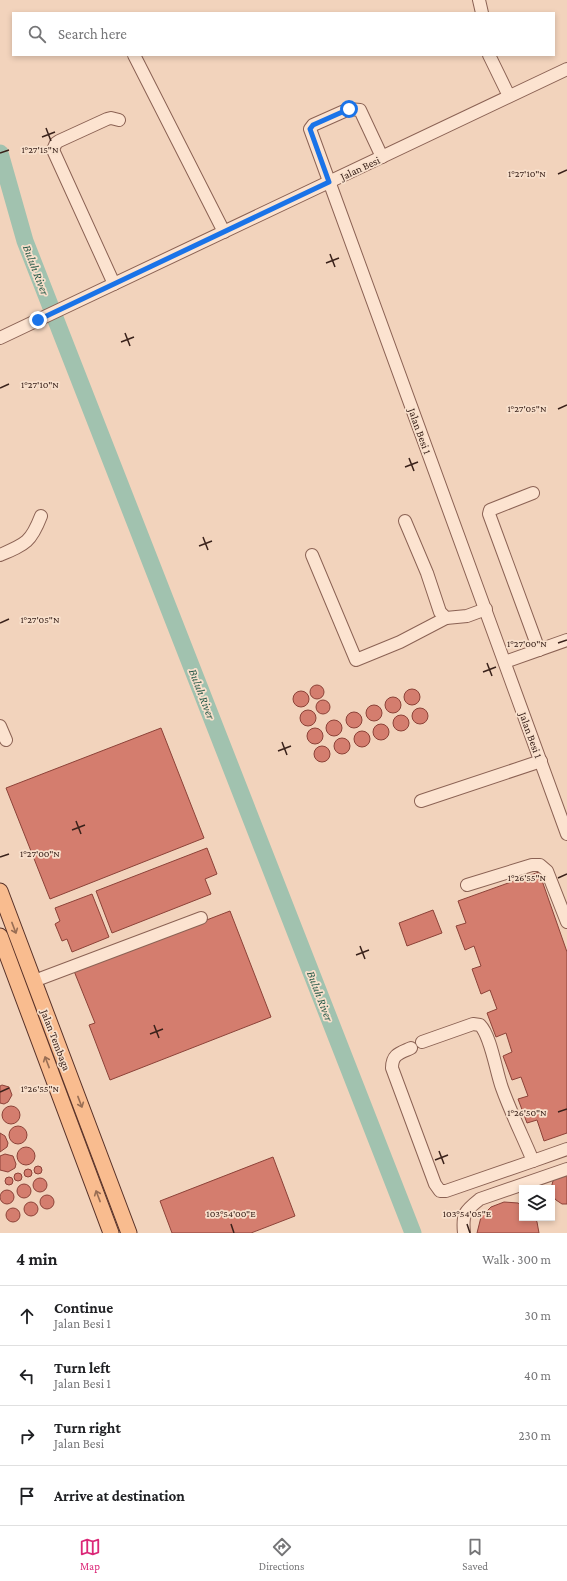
<!DOCTYPE html>
<meta charset="utf-8">
<style>
:root{--surface:#fff;--page:#f6f6f6;--text:#202124;--muted:#757577;--line:#e0e0e0;--accent:#db2777}
body{margin:0;font-family:"Crimson Pro",serif;background:var(--page);color:var(--text)}
.controls{position:absolute;right:12px;bottom:12px;display:grid;overflow:hidden;border-radius:0px;box-shadow:0 2px 6px #0003}
.controls button{width:36px;height:36px;display:grid;place-items:center;padding:0;border:0;border-bottom:1px solid var(--line);background:var(--surface);color:var(--text);font:20px sans-serif}
.stop{position:absolute;width:12px;height:12px;margin:-9px;border:3px solid #1a73e8;border-radius:50%;background:#fff}
.stop.end{background:#1a73e8;border-color:#fff;box-shadow:0 1px 4px #0008}
.list{margin:0;padding:0;list-style:none}
h2{display:flex;justify-content:space-between;align-items:center;height:52px;margin:0;padding:0 16px;font-size:17px}
h2 small{font-size:13px;font-weight:400;color:var(--muted)}
.list li{display:grid;grid-template-columns:26px 1fr auto;gap:12px;align-items:center;box-sizing:border-box;height:60px;padding:0 16px;border-top:1px solid var(--line)}
.list b{display:block;font-size:15px;white-space:nowrap}
.list p{margin:0;font-size:13px;white-space:nowrap;color:var(--muted)}
.list em{font-size:13px;font-style:normal;color:var(--muted)}
.icon{flex:none;width:22px;height:22px;fill:none;stroke:currentColor;stroke-width:2;stroke-linecap:round;stroke-linejoin:round}
.map{position:relative;flex:none;width:567px;height:1233px;overflow:hidden}
.search{position:absolute;background:var(--surface);box-shadow:0 2px 6px #0003;left:12px;right:12px;top:12px;height:44px;display:flex;align-items:center;gap:10px;box-sizing:border-box;padding:0 14px;border-radius:0px;color:var(--muted);font-size:15px}
.sheet{height:292px;background:var(--surface)}
nav{display:flex;justify-content:space-around;align-items:center;box-sizing:border-box;height:56px;border-top:1px solid var(--line);background:var(--surface);font-size:11px;color:var(--muted)}
nav a{display:grid;justify-items:center;gap:2px}
nav .on{color:var(--accent)}
.map>svg:first-child{display:block}
</style>
<div class="map">
<svg width="567" height="1233" viewBox="0 0 567 1233">
<rect width="100%" height="100%" fill="#f2d3bc"/>
<g fill="none" stroke-linecap="round" stroke-linejoin="round">
<!-- river -->
<polyline stroke="#a1c2af" stroke-width="17" points="0,153 25,241 413,1233"/>
</g>
<!-- building -->
<g fill="#d47d6e" stroke="#8c4238">
<circle cx="317" cy="692" r="7"/>
<circle cx="412" cy="697" r="8"/>
<circle cx="301" cy="699" r="8"/>
<circle cx="393" cy="705" r="8"/>
<circle cx="323" cy="707" r="7"/>
<circle cx="374" cy="713" r="8"/>
<circle cx="420" cy="716" r="8"/>
<circle cx="308" cy="718" r="8"/>
<circle cx="354" cy="720" r="8"/>
<circle cx="401" cy="723" r="8"/>
<circle cx="334" cy="728" r="8"/>
<circle cx="381" cy="732" r="8"/>
<polygon points="161,728 204,838 50,899 6,788"/>
<circle cx="315" cy="736" r="8"/>
<circle cx="362" cy="739" r="8"/>
<circle cx="342" cy="746" r="8"/>
<circle cx="322" cy="754" r="8"/>
<polygon points="207,848 217,874 205,879 211,894 112,933 96,891"/>
<polygon points="539,872 567,952 567,1133 544,1141 537,1120 527,1123 518,1099 528,1096 521,1077 512,1080 503,1056 512,1052 506,1033 496,1037 487,1013 497,1009 490,990 481,994 472,969 481,966 474,946 465,950 456,926 466,923 458,901"/>
<polygon points="92,894 109,937 72,952 67,939 62,941 55,924 60,921 55,908"/>
<polygon points="433,910 442,933 407,946 399,923"/>
<polygon points="230,911 271,1017 110,1080 89,1025 95,1023 74,971"/>
<polygon points="2,1085 9,1087 12,1095 8,1102 4,1104 0,1103 0,1086"/>
<circle cx="11" cy="1115" r="9"/>
<circle cx="18" cy="1135" r="9"/>
<polygon points="0,1133 5,1136 8,1143 7,1147 0,1152"/>
<circle cx="26" cy="1156" r="9"/>
<polygon points="5,1154 13,1156 16,1164 15,1168 8,1172 0,1170 0,1156"/>
<polygon points="273,1157 295,1216 251,1233 172,1233 160,1201"/>
<circle cx="38" cy="1170" r="4"/>
<circle cx="28" cy="1173" r="4"/>
<circle cx="18" cy="1177" r="4"/>
<polygon points="567,1174 567,1204 562,1204 556,1200 552,1195 551,1188 553,1181 558,1176"/>
<circle cx="9" cy="1181" r="4"/>
<circle cx="40" cy="1185" r="7"/>
<circle cx="24" cy="1191" r="7"/>
<circle cx="7" cy="1197" r="7"/>
<circle cx="47" cy="1202" r="7"/>
<circle cx="31" cy="1209" r="7"/>
<polygon points="504,1202 518,1203 522,1206 522,1218 535,1218 537,1222 539,1233 477,1233 481,1217 491,1207"/>
<circle cx="13" cy="1215" r="7"/>
</g>
<g fill="none" stroke-linecap="round" stroke-linejoin="round">
<defs>
<g id="minor">
<polyline points="479,0 482,13"/>
<polyline points="134,55 224,232"/>
<polyline points="489,55 509,96"/>
<polyline points="382,157 360,110 349,109 313,125 310,129 567,834"/>
<polyline points="114,284 53,150 56,143 59,141 107,119 111,118 119,120"/>
<polyline points="0,338 567,69"/>
<polyline points="533,493 490,510 489,514 539,650"/>
<polyline points="405,521 427,573 440,612 446,618 467,616 486,609"/>
<path d="M0,555C26,544 31,542 41,516"/>
<polyline points="312,555 356,660 400,642 446,618"/>
<polyline points="505,662 567,640"/>
<polyline points="0,726 6,740"/>
<polyline points="421,801 541,761"/>
<polyline points="467,885 532,865 540,865 547,871 567,922"/>
<polyline points="34,981 201,918"/>
<path d="M422,1042L473,1024L480,1025C491,1036 496,1072 502,1088C511,1113 523,1137 533,1161L567,1149"/>
<path d="M411,1048C400,1053 392,1054 392,1068L435,1184L440,1191H446L533,1161"/>
<path d="M464,1233C462,1213 465,1211 480,1199L567,1169"/>
</g>
<g id="major">
<polyline points="0,891 129,1233"/>
<polyline points="0,936 111,1233"/>
</g>
</defs>
<!-- minor casing -->
<use href="#minor" stroke="#8b6254" stroke-width="14"/>
<!-- major casing -->
<use href="#major" stroke="#583229" stroke-width="17"/>
<!-- minor -->
<use href="#minor" stroke="#fce3d0" stroke-width="12"/>
<!-- major -->
<use href="#major" stroke="#f9bc8f" stroke-width="15"/>
</g>
<!-- one-way arrows -->
<defs><path id="oneway-shaft" d="M-6 0H5M1.5-3L5.5 0L1.5 3" fill="none" stroke-width="1.6" stroke-linecap="round" stroke-linejoin="round"/></defs>
<g stroke="#996e54">
<use href="#oneway-shaft" transform="translate(14 928) rotate(69)"/>
<use href="#oneway-shaft" transform="translate(47 1062) rotate(-111)"/>
<use href="#oneway-shaft" transform="translate(80 1102) rotate(69)"/>
<use href="#oneway-shaft" transform="translate(98 1196) rotate(-111)"/>
</g>
<g fill="none" stroke-linecap="round" stroke-linejoin="round">
<!-- route -->
<polyline stroke="#1a73e8" stroke-width="5" points="38,320 329,182 310,129 313,125 349,109"/>
</g>
<!-- ticks -->
<path fill="none" stroke="#39211a" stroke-width="1.5" d="M46,128L51,141M42,137L55,132M0,153L9,150M558,174L567,170M330,254L335,267M326,263L339,258M125,333L130,346M121,342L134,337M0,388L9,384M558,409L567,405M409,458L414,471M405,467L418,462M203,537L208,550M199,546L212,541M0,623L9,619M558,643L567,640M487,663L492,676M483,672L496,667M282,742L287,755M278,751L291,746M76,821L81,834M72,830L85,825M0,857L9,854M558,878L567,874M360,946L365,959M356,955L369,950M154,1025L159,1038M150,1034L163,1029M0,1092L9,1088M558,1112L567,1109M439,1151L444,1164M435,1160L448,1155M231,1224L234,1233M467,1224L470,1233"/>
<g text-anchor="middle" dominant-baseline="central" stroke-width="3.5" stroke-linejoin="round" paint-order="stroke">
<!-- street labels -->
<g font-size="11" fill="#39211a" stroke="#f8e0cc">
<text transform="translate(360 168) rotate(-25)">Jalan Besi</text>
<text transform="translate(420 431) rotate(70)">Jalan Besi 1</text>
<text transform="translate(531 735) rotate(70)">Jalan Besi 1</text>
<text transform="translate(56 1040) rotate(69)">Jalan Tembaga</text>
</g>
<!-- water labels -->
<g font-size="12" font-style="italic" fill="#285a49" stroke="#f8e0cc">
<text transform="translate(36 270) rotate(69)">Buluh River</text>
<text transform="translate(202 694) rotate(69)">Buluh River</text>
<text transform="translate(320 996) rotate(69)">Buluh River</text>
</g>
</g>
<g font-size="10" text-anchor="middle" fill="#39211a" stroke="#f8e0cc" stroke-width="3.5" stroke-linejoin="round" paint-order="stroke">
<text x="40" y="153">1°27'15"N</text>
<text x="527" y="177">1°27'10"N</text>
<text x="40" y="388">1°27'10"N</text>
<text x="527" y="412">1°27'05"N</text>
<text x="40" y="623">1°27'05"N</text>
<text x="527" y="647">1°27'00"N</text>
<text x="40" y="857">1°27'00"N</text>
<text x="527" y="881">1°26'55"N</text>
<text x="40" y="1092">1°26'55"N</text>
<text x="527" y="1116">1°26'50"N</text>
<text x="231" y="1217">103°54'00"E</text>
<text x="467" y="1217">103°54'05"E</text>
</g>
</svg>
<div class="controls">
<button><svg class="icon" aria-label="layers" viewBox="0 0 24 24"><path d="M12 4l9 5-9 5-9-5zM3 14l9 5 9-5"/></svg></button>
</div>
<div class="stop" style="left:349px;top:109px"></div>
<div class="stop end" style="left:38px;top:320px"></div>
<div class="search"><svg class="icon" aria-label="search" viewBox="0 0 24 24"><circle cx="10" cy="10" r="6"/><path d="M15 15l6 6"/></svg>Search here</div>
</div>
<section class="sheet">
<h2>4 min<small>Walk · 300 m</small></h2>
<ul class="list">
<li><svg class="icon" aria-label="ahead" viewBox="0 0 24 24"><path d="M12 20V5M6 11l6-6 6 6"/></svg><div><b>Continue</b><p>Jalan Besi 1</p></div><em>30 m</em></li>
<li><svg class="icon" aria-label="left" viewBox="0 0 24 24"><path d="M17 20v-9H6M10 6l-5 5 5 5"/></svg><div><b>Turn left</b><p>Jalan Besi 1</p></div><em>40 m</em></li>
<li><svg class="icon" aria-label="right" viewBox="0 0 24 24"><path d="M7 20v-9h11M14 6l5 5-5 5"/></svg><div><b>Turn right</b><p>Jalan Besi</p></div><em>230 m</em></li>
<li><svg class="icon" aria-label="arrive" viewBox="0 0 24 24"><path d="M6 21V4h12l-3 4 3 4H6"/></svg><div><b>Arrive at destination</b></div></li>
</ul>
</section>
<nav>
<a class="on"><svg class="icon" aria-label="map" viewBox="0 0 24 24"><path d="M3 6l6-2 6 2 6-2v14l-6 2-6-2-6 2zM9 4v14M15 6v14"/></svg>Map</a>
<a><svg class="icon" aria-label="directions" viewBox="0 0 24 24"><path d="M12 3l9 9-9 9-9-9zM9 14v-3h6M13 9l2 2-2 2"/></svg>Directions</a>
<a><svg class="icon" aria-label="saved" viewBox="0 0 24 24"><path d="M7 4h10v16l-5-4-5 4z"/></svg>Saved</a>
</nav>
